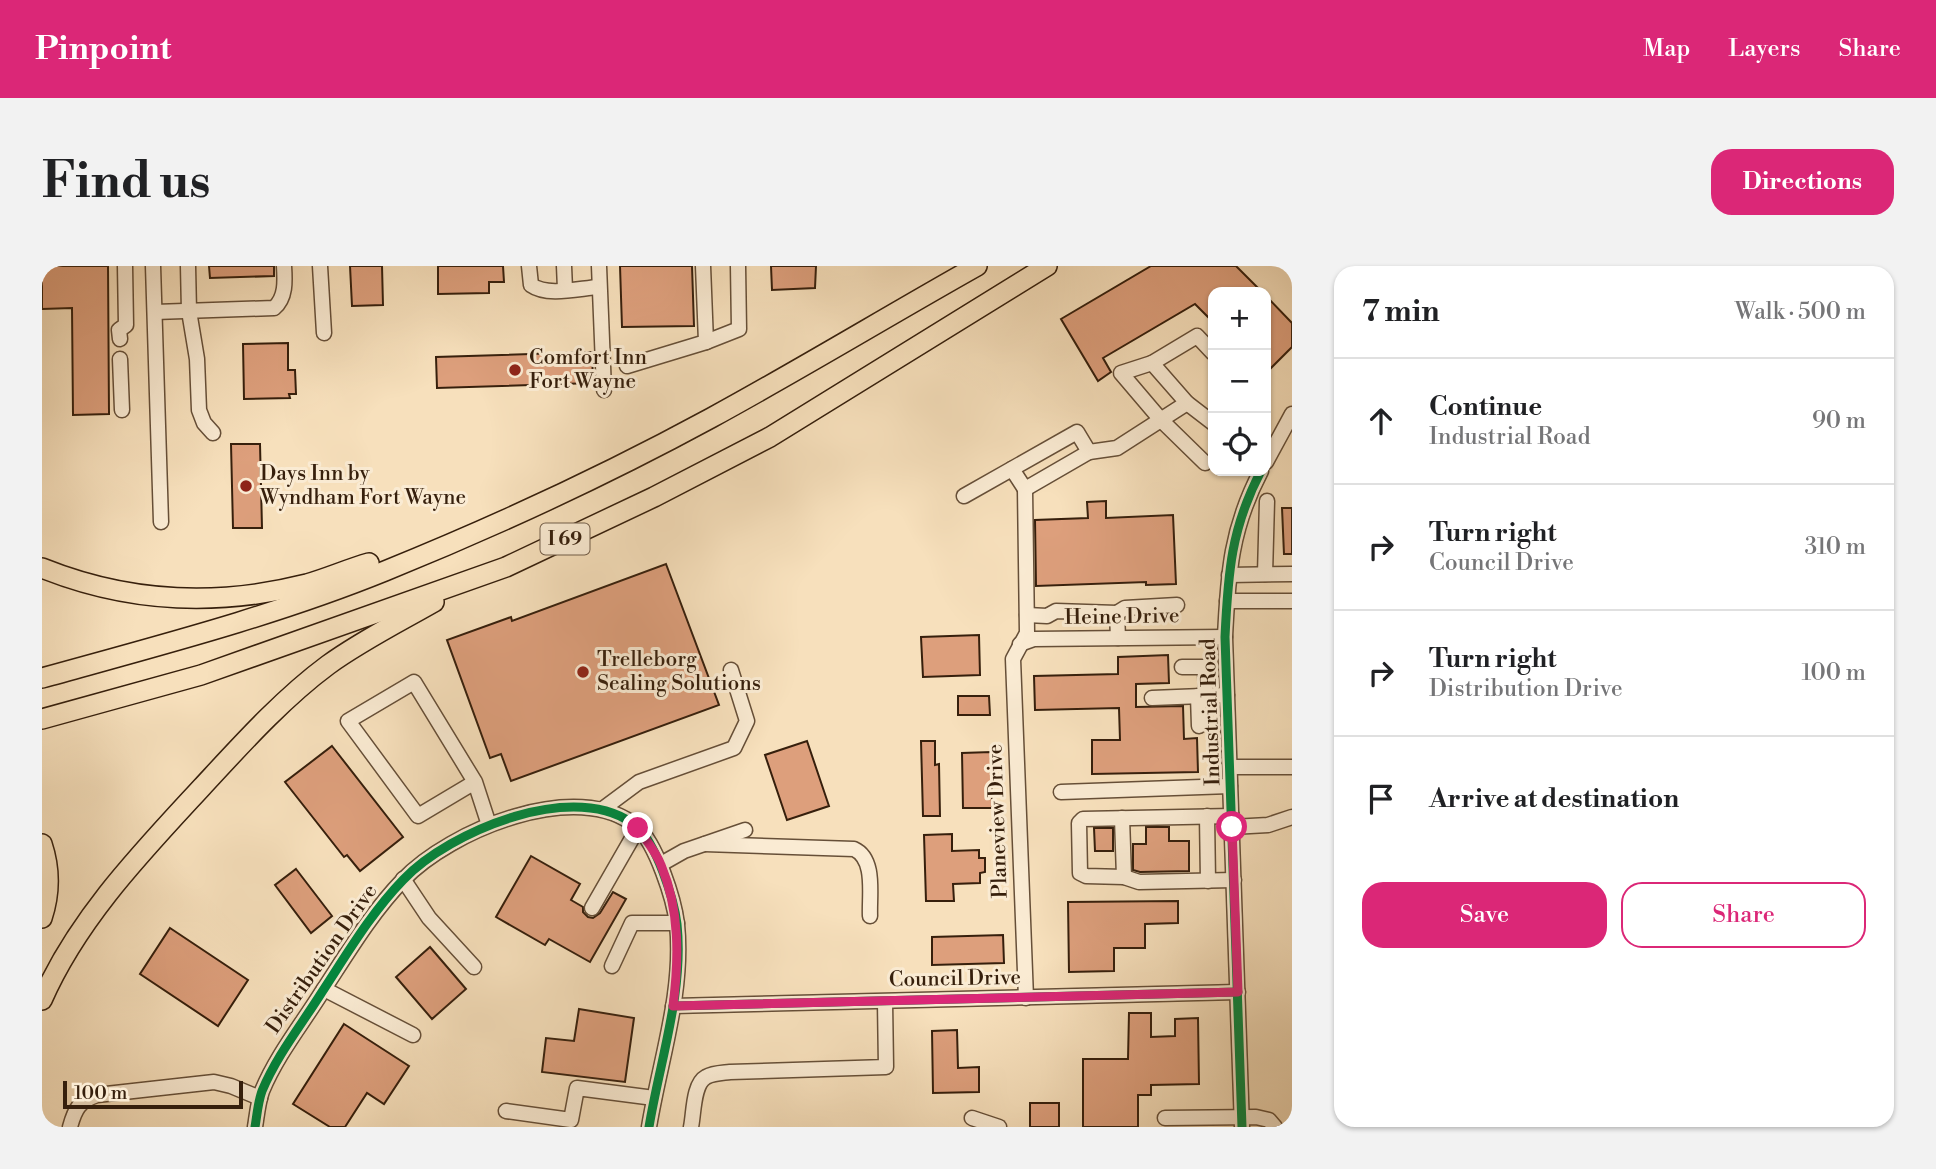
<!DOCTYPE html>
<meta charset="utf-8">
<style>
:root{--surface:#fff;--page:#f2f2f2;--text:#202124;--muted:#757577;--line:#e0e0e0;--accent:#db2777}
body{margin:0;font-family:"Libre Bodoni",serif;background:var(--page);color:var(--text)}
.controls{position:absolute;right:21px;top:21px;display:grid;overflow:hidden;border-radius:14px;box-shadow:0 2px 5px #0004}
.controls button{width:63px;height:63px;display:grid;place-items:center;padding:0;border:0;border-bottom:2px solid var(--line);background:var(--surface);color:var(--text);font:35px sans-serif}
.scale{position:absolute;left:21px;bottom:18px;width:180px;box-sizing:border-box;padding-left:7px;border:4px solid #361f0c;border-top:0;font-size:19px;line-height:24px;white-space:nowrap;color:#361f0c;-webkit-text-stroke:5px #faebd3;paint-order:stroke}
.stop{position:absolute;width:21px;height:21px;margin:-16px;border:5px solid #db2777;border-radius:50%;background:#fff}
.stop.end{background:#db2777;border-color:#fff;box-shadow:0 2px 7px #0008}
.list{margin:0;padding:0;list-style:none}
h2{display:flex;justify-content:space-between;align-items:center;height:91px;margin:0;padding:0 28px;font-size:30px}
h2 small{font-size:23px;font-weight:400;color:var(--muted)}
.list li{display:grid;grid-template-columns:46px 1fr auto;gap:21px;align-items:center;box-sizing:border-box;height:126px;padding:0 28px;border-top:2px solid var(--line)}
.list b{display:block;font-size:26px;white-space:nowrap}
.list p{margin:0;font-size:23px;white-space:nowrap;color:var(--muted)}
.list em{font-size:23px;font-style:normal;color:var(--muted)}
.actions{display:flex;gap:14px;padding:21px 28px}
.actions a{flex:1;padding:16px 0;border:2px solid var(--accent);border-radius:21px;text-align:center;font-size:24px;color:var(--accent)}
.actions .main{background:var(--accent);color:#fff}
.icon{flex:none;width:38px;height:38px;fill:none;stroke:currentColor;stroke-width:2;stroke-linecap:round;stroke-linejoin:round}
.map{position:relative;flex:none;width:1250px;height:861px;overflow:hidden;border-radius:21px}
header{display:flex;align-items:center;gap:42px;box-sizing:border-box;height:98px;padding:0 35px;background:var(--accent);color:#fff}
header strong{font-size:33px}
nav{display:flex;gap:38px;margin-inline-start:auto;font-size:24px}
.intro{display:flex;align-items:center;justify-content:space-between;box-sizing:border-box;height:168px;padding:0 42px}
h1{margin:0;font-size:49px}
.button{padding:18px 32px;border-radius:21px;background:var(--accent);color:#fff;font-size:24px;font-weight:700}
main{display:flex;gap:42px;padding:0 42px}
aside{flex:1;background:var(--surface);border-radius:21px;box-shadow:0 2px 5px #0004}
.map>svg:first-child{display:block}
</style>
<header>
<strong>Pinpoint</strong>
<nav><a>Map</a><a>Layers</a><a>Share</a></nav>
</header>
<div class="intro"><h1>Find us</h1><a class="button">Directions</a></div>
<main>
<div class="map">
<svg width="1250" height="861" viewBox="0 0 1250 861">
<rect width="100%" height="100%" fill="#f7e0bc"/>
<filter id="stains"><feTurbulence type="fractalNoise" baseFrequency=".00286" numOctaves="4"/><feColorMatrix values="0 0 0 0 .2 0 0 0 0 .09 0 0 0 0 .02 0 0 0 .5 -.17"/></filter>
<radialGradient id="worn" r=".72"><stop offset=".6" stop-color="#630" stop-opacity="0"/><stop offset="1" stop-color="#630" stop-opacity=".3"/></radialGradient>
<!-- building -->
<g fill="#dd9f7c" stroke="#361f0c" stroke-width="2">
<polygon points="0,0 66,0 67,148 31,149 30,42 0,43"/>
<polygon points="167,0 232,0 232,10 168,12"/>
<polygon points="308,0 340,0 341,39 310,40"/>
<polygon points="396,0 461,0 462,16 447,16 447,27 396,28"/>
<polygon points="578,0 650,0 652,60 580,61"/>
<polygon points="729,0 774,0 773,22 730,24"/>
<polygon points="1109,0 1194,0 1220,26 1171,26 1171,56 1153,38 1061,92 1069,106 1056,115 1019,53"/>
<polygon points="1224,30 1250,57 1250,81 1224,107"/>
<polygon points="246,77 246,104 253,104 254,128 247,128 248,132 202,133 201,78"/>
<polygon points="550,86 551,117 395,122 394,91"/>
<polygon points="189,178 218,178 220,262 191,262"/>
<polygon points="1064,235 1064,252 1131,249 1134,318 1104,319 1104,316 994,320 993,254 1046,252 1045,236"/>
<polygon points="1240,242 1250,242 1250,288 1242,288"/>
<polygon points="624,298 677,439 469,515 459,488 448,492 405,374 469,351 470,355"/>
<polygon points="937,369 938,409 881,411 879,371"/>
<polygon points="1126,389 1127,417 1094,418 1094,441 1141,440 1142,473 1155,472 1156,506 1050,508 1050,474 1078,474 1077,442 993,444 992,410 1076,408 1076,391"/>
<polygon points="916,430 947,430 948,449 916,449"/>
<polygon points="765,475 787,540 745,554 723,489"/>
<polygon points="879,475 893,475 893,499 897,498 898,550 881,550"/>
<polygon points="290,480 361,571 318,605 305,589 302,591 243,516"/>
<polygon points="949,486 950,542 921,542 920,487"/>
<polygon points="1104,561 1127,561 1127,575 1147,575 1147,605 1098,606 1091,604 1091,578 1104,578"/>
<polygon points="1052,562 1071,562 1071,585 1053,585"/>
<polygon points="910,568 910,585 937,584 937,592 943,592 943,606 938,607 938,617 911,618 912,635 884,635 882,569"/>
<polygon points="489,590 538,618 529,634 541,641 541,646 546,651 551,652 558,647 571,626 584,633 548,696 507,673 503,679 454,651"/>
<polygon points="254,603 290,650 269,667 233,619"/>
<polygon points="1136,635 1136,657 1103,658 1103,682 1072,682 1072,705 1027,706 1026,636"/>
<polygon points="128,662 206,714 176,760 98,708"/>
<polygon points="961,669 962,697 890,699 890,671"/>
<polygon points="388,681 424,723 390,753 354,711"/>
<polygon points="537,743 592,752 583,816 500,806 504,772 532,775"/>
<polygon points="1087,747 1109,747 1109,771 1133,770 1133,753 1156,752 1157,818 1109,819 1109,829 1096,829 1096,861 1041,861 1041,793 1086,793"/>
<polygon points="302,758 367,800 342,838 325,827 303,861 288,861 251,838"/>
<polygon points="915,764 916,802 937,801 937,826 891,827 890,765"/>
<rect x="988" y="837" width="29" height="24"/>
</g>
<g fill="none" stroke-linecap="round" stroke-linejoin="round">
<defs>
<g id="minor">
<polyline points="111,0 119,256"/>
<polyline points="146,0 147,45 155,93 157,144 162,157 171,167"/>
<polyline points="278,0 282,67"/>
<path d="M487,0L489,19C506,31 538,22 557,21"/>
<polyline points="522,0 523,23"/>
<polyline points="557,0 562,124"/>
<path d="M113,46L232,42C244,32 243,15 242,0"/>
<polyline points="78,73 77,64 84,59 83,0"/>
<polyline points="664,76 697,63 696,0"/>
<polyline points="1171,87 1155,70 1110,97 1145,137 1171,157"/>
<polyline points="78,93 80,144"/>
<polyline points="1110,97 1079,107 1119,154 1163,197"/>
<polyline points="585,100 664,76 661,0"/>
<polyline points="1224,196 1250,148"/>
<polyline points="970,203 983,223 1047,186"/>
<polyline points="983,223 985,367 971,393 984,732"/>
<polyline points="922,230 1035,166 1047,186 1075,182 1145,137"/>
<polyline points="1223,308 1225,235"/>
<polyline points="1187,309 1250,308"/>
<polyline points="1185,335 1250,335"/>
<polyline points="985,349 1005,350 1014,345 1075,347"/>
<polyline points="1076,372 1075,347 1083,342 1135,339"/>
<polyline points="978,378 992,373 1183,371"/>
<polyline points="1140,401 1163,401 1164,430"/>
<polyline points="1156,430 1157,460"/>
<polyline points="1110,432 1185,429"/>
<polyline points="1188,501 1250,501"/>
<polyline points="433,516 376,550 306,455 372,416 433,516 447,559"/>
<polyline points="1019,526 1188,520"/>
<polyline points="562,542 597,516 692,482 705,455 689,404"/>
<polyline points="1165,550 1166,615"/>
<polyline points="1190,550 1041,553 1037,557 1038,607 1044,610 1082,611 1097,616 1192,614"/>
<polyline points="1080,552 1082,611"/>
<polyline points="1190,561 1226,559 1250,551"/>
<path d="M663,578L812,583C834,593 827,629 828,650"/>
<polyline points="619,598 642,585 703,564"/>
<polyline points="361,613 387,652 432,701"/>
<polyline points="550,642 596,562"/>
<polyline points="570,700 590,657 635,657"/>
<polyline points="282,723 371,769"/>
<polyline points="631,740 1196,726"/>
<polyline points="464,845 529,854 535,822 612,832"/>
<polyline points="930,852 957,861"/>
<polyline points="1123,852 1214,851 1227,854 1233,861"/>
<path d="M28,861C33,843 37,835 55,829L172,816L189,820L218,832"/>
<path d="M213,861C215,849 216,836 220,825C235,789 260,758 280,726C305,688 329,647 361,614C407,565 536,511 595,561C614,577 632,633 635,658C642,726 618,794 607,861"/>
<path d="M649,861C652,847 651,818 664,811C671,807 680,807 688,806L844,801L843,736"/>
<path d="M1200,861L1183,371C1186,307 1189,262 1219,205"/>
</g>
<g id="highway">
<path d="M0,302C87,337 174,341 265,318C286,312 306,303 327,297"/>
<path d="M0,412C115,380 232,350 343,305C454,260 564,209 669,152C759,103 846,50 935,0"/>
<polyline points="0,453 159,409 464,301 612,231 728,171 1005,0"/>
<path d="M0,578C8,602 8,628 0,652"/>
<path d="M0,734C36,652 100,586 160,521C198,480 240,433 286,399C319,375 357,356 392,336"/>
</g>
</defs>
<!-- minor casing -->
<use href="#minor" stroke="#664f38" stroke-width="17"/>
<!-- highway casing -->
<use href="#highway" stroke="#361f0c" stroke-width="22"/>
<!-- minor -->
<use href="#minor" stroke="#faebd3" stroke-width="14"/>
<!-- highway -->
<use href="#highway" stroke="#f7e0bc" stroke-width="19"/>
<defs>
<g id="cycleway">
<polyline points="631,740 1196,726"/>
<path d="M213,861C215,849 216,836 220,825C235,789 260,758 280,726C305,688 329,647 361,614C407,565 536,511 595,561C614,577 632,633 635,658C642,726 618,794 607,861"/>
<path d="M1200,861L1183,371C1186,307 1189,262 1219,205"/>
</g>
</defs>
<!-- cycleway casing -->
<use href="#cycleway" stroke="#faebd3" stroke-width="13"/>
<!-- cycleway -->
<use href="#cycleway" stroke="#00873e" stroke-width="9"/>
</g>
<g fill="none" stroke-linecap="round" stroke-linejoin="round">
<!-- route -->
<path stroke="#db2777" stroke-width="9" d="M596,562C604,574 614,586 619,599C638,644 637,693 631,740L1196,726L1190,561"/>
</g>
<!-- markers -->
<g fill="#8f2418" stroke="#faebd3" stroke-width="2.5">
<circle cx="473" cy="104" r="7"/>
<circle cx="204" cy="220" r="7"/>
<circle cx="541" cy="406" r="7"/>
</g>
<g text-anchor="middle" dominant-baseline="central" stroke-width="6" stroke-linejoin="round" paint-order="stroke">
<!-- shield labels -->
<rect fill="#faebd3" stroke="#715c48" stroke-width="2" x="498.5" y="257.5" width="49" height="31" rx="5"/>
<g font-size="19" font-weight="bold" fill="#361f0c">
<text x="523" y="273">I 69</text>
</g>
<!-- poi labels -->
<g font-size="21" fill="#361f0c" stroke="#faebd3" text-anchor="start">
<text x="487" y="92">Comfort Inn<tspan x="487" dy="24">Fort Wayne</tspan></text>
<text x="218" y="208">Days Inn by<tspan x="218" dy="24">Wyndham Fort Wayne</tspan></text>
<text x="555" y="394">Trelleborg<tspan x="555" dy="24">Sealing Solutions</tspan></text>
</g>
<!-- street labels -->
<g font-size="21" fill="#361f0c" stroke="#faebd3">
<text transform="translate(1080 351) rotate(-1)">Heine Drive</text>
<text transform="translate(1169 446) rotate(-92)">Industrial Road</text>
<text transform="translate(956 555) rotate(-92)">Planeview Drive</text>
<text transform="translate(280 693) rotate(-55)">Distribution Drive</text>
<text transform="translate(913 713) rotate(-1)">Council Drive</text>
</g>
</g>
<rect width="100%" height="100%" filter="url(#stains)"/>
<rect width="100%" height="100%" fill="url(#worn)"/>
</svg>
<div class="controls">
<button>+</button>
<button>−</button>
<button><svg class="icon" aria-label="locate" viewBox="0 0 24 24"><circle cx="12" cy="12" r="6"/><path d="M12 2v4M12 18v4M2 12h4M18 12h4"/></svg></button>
</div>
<div class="scale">100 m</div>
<div class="stop" style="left:1190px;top:561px"></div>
<div class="stop end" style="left:596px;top:562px"></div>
</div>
<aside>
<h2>7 min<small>Walk · 500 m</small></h2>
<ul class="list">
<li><svg class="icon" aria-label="ahead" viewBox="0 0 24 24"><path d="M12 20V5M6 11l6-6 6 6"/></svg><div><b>Continue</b><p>Industrial Road</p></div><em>90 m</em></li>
<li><svg class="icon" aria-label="right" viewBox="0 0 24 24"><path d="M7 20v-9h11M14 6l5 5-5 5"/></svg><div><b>Turn right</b><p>Council Drive</p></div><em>310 m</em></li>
<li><svg class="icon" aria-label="right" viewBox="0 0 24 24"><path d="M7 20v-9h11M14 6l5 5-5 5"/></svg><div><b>Turn right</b><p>Distribution Drive</p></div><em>100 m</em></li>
<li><svg class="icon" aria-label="arrive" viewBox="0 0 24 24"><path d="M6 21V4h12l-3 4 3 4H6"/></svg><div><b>Arrive at destination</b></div></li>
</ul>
<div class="actions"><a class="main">Save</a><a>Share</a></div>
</aside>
</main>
